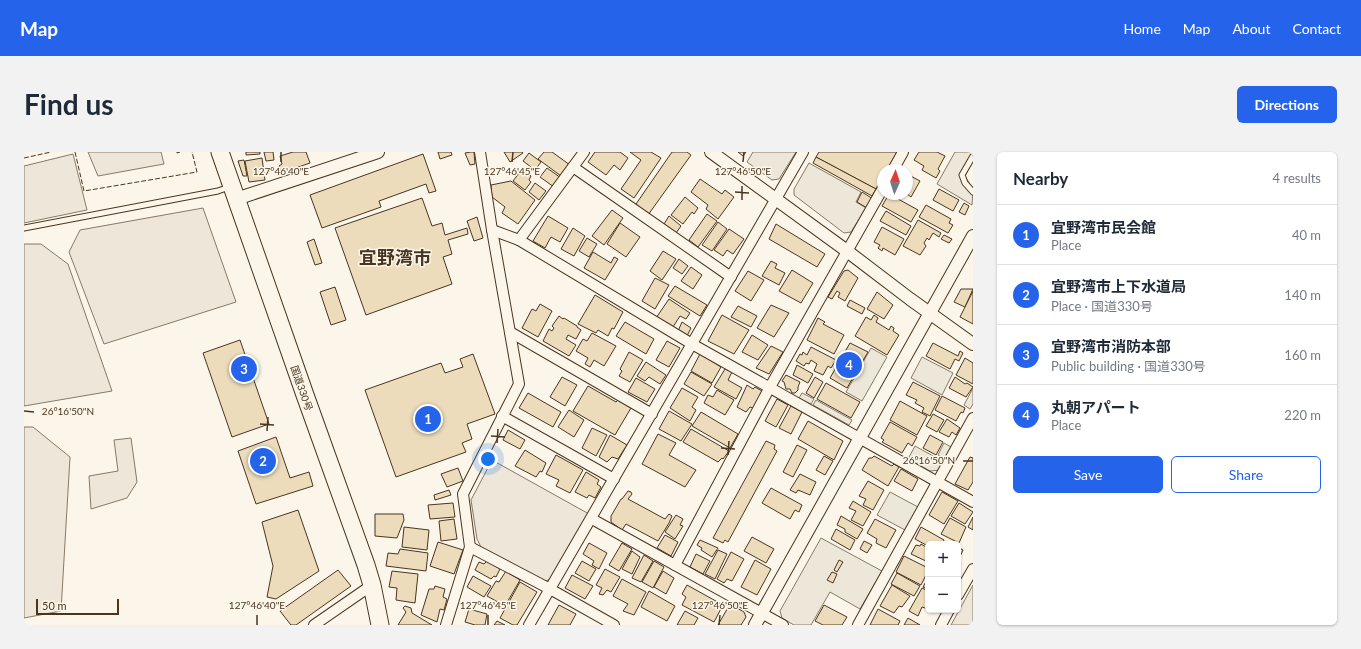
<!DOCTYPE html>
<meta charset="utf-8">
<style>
:root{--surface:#fff;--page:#f2f2f3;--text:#1f2937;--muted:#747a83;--line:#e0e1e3;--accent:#2563eb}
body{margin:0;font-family:Lato,"Noto Sans JP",sans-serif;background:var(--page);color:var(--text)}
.controls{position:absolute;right:12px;bottom:12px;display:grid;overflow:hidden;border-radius:6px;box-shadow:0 1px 3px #0004}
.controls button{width:36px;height:36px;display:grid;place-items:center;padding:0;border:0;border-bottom:1px solid var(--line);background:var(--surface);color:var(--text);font:20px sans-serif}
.compass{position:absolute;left:853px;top:12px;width:36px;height:36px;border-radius:50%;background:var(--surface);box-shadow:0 1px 3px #0004;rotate:3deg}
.scale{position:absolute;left:12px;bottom:10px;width:83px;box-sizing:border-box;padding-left:4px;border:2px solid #4a3520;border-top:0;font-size:11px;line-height:14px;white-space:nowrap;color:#4a3520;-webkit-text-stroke:3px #fbf6e9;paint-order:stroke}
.you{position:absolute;left:464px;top:307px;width:14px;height:14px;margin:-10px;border:3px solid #fff;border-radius:50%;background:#1a73e8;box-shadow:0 0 0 6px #1a73e833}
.badge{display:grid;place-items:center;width:26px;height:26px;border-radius:50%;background:var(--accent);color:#fff;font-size:13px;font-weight:700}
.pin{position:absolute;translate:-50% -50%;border:2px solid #fff;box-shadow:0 1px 4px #0006}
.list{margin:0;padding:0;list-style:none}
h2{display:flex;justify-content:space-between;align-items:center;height:52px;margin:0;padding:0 16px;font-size:17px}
h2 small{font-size:13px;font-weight:400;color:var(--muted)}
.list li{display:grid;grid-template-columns:26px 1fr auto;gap:12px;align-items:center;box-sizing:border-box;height:60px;padding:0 16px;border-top:1px solid var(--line)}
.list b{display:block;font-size:15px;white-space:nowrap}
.list p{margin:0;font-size:13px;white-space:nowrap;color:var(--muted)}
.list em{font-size:13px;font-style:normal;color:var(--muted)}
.actions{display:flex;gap:8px;padding:12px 16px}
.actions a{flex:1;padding:9px 0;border:1px solid var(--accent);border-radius:6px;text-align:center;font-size:14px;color:var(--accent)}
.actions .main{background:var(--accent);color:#fff}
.map{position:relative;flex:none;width:949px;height:473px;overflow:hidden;border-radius:6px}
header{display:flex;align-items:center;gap:24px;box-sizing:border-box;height:56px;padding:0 20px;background:var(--accent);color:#fff}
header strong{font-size:19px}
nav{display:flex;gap:22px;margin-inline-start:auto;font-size:14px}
.intro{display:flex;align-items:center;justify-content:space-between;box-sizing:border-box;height:96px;padding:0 24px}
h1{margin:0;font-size:28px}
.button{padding:10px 18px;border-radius:6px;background:var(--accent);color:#fff;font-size:14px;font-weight:700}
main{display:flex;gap:24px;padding:0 24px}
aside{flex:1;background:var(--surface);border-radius:6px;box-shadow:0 1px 3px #0004}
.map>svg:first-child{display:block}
</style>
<header>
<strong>Map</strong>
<nav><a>Home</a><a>Map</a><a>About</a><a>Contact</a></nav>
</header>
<div class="intro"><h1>Find us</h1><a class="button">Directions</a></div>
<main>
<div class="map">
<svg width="949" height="473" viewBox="0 0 949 473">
<rect width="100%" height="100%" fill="#fbf6e9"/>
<!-- green -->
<g fill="#ede6d9" stroke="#887966">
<polygon points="64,0 137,0 140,12 74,24"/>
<polygon points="179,56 212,150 80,192 45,100 56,78"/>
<polygon points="0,92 17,92 44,112 88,239 0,254"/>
<polygon points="0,275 9,275 46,305 37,459 0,466"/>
<polygon points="107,286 113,330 103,346 67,357 65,324 94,319 90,288"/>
<polygon points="468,308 565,362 529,427 520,429 457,395 453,387 447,348"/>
<polygon points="949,433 949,473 927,473"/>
</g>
<!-- parking -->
<g fill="#ede7d9" stroke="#887966">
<polygon points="729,0 772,0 755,27 748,28 723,10"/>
<polygon points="931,0 949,0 949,9 941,24 949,37 948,53 913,32"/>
<polygon points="49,2 63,58 0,71 0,14"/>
<polygon points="785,11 837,40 832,50 842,56 827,80 820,81 770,43 770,37"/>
<polygon points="847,196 863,205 838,249 822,240"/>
<polygon points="898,205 929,221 918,243 887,226"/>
<polygon points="949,236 949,252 946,257 940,253"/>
<polygon points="778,241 790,247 787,252 775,246"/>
<polygon points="792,248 828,268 825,273 789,253"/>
<polygon points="920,291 927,295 921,307 914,303"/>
<polygon points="891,294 920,310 916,318 906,319 884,307"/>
<polygon points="866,340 894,355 881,378 853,363"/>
<polygon points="797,386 858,419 836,457 806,440 787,473 770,473 758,466 756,459"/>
</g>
<!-- building -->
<g fill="#ecdcbc" stroke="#4a3520">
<polygon points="222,0 236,0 236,2 222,3"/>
<polygon points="240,0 249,0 250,8 242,9"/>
<polygon points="269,0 282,0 286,11 257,21 255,14 258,12 256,4"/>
<polygon points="414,0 427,0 428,3 416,7"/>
<polygon points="447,0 450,0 451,12 446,13 441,1"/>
<polygon points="480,0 498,0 499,1 486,10"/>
<polygon points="520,0 528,0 546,13 537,24 514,7"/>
<polygon points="571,0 596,0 604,6 596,18 590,13 582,23 564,10"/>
<polygon points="606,0 627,0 637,6 610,46 597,37 617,8"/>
<polygon points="648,0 663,0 667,3 624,63 612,52"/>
<polygon points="714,0 722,0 719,4"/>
<polygon points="795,0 873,0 863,18 859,18 859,24 852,37 792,5"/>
<polygon points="895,0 913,0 921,4 914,17 916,19 912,26 898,18 900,14 890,8"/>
<polygon points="505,1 517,10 511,18 499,9"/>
<polygon points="399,2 412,39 405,41 402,32 355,49 357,55 298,76 286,43"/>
<polygon points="792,5 852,37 848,44 789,11"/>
<polygon points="238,6 241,28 225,30 221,9"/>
<polygon points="220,8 223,24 219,24 214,9"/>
<polygon points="523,16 537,26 530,35 516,25"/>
<polygon points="498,17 507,24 505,28 507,30 501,38 489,29"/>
<polygon points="883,22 896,29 887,45 883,42"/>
<polygon points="676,27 698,42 701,38 710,45 694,67 682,57 684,53 667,40"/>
<polygon points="487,29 511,48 494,72 478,61 481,55 468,45 467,33"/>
<polygon points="511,31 522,39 515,48 505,40"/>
<polygon points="915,37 935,48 929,59 909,48"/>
<polygon points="838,40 849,47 843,56 833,50"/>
<polygon points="865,42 894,58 887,70 858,54"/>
<polygon points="661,45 674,56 670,62 668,60 659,72 647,63"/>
<polygon points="398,46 408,74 418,71 421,83 443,76 444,82 424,88 428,102 419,105 428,132 342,163 311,76"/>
<polygon points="940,51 945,54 941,63 935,60"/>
<polygon points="902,53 927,67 925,71 929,73 924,81 895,65"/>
<polygon points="588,58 599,66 580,93 568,84"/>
<polygon points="862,59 887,74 882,83 856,69"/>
<polygon points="683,62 693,69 674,95 665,88"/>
<polygon points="524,64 544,76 536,90 527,85 521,96 509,89"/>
<polygon points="645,64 657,74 652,81 640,72"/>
<polygon points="453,65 459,86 450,89 443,69"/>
<polygon points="894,68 917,81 915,85 909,81 905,88 903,86 900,91 902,94 896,103 879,94"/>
<polygon points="694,70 703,77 688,99 678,93"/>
<polygon points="596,71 616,85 602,105 583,92"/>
<polygon points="752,72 801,102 793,115 745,87"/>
<polygon points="858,75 880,87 871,103 859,96 858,99 854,96 856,93 850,90"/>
<polygon points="549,76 561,84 550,104 537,97"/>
<polygon points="705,77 720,87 709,102 703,98 699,104 690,98"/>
<polygon points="920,83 928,87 925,91 917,87"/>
<polygon points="563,86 573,92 565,105 555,99"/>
<polygon points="290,87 298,111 291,113 283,90"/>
<polygon points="639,99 652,107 638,128 626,119"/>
<polygon points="569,100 587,111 590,105 594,107 581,128 560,116"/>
<polygon points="655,107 664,114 658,122 649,116"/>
<polygon points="747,109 753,112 751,116 761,121 755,133 738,124"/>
<polygon points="667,115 678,123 669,137 657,129"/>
<polygon points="768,118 789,131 777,151 755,139"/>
<polygon points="824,118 834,126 821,149 814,145 816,141 813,139 808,147 804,145 820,119"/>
<polygon points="724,119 740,128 727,149 711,139"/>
<polygon points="631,126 645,133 631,157 618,149"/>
<polygon points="651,134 683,153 676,164 644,144"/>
<polygon points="311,135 322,168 307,173 296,140"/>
<polygon points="937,137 949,137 941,155 930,150"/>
<polygon points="949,139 949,172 936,165"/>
<polygon points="853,140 869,153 860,167 843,157"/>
<polygon points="571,143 599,160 590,177 588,176 584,184 574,178 572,181 554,172"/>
<polygon points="645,147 666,161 662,167 656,164 649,175 632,166"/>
<polygon points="826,148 841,156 838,162 823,154"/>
<polygon points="516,152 528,159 514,185 498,176 508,157 512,159"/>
<polygon points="747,153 765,161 750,185 733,176"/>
<polygon points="714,154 733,164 727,175 707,165"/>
<polygon points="698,163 725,178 710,202 684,189"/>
<polygon points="850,163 854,166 852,170 865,178 867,174 870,176 869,179 875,183 863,203 831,184 842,165 847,168"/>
<polygon points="535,164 539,167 540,166 553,174 553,175 557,178 552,187 544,183 542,187 552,193 545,204 519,189 525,177 528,179 530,176 528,174"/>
<polygon points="794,166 801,170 799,172 820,183 810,202 783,188"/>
<polygon points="601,170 630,187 622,202 592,184"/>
<polygon points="658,170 667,176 663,184 654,179"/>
<polygon points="568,181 592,194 580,214 570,208 566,215 561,212 564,206 552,199 559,187 563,189"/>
<polygon points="728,183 744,193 734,208 718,200"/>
<polygon points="216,188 245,272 208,285 179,201"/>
<polygon points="643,189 656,196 645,215 632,208"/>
<polygon points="826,191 844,200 823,236 806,226"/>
<polygon points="909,191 934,204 936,199 939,201 935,209 931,207 926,217 902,204"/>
<polygon points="747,194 759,200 745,222 732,216"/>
<polygon points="787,195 812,208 807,216 804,214 799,223 790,219 793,212 787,208 785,212 782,211 780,214 772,209 776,202 778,203 779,200 783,203"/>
<polygon points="605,200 619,208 606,230 595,224 598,219 596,217"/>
<polygon points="449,202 471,262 443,272 448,287 438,291 442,300 372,325 341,238 417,211 421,221 439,215 436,207"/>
<polygon points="676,202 697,215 688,231 667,219"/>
<polygon points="941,206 949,211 949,232 932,223"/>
<polygon points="622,210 642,223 636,232 625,225 621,229 613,224"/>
<polygon points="773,213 789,222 784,231 769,223"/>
<polygon points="701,217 708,220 704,228 718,236 712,247 690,235"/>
<polygon points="667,220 688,232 680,244 660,232"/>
<polygon points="762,223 776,230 774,235 774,238 771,241 768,241 766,237 762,237 760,230 758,229"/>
<polygon points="538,225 553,233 541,254 526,245"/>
<polygon points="791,225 799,230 790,246 782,241"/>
<polygon points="931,225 941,232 943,231 949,235 942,245 925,236"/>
<polygon points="612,226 631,237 623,250 604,240"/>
<polygon points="889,230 916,244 906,264 898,260 900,256 891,251 893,248 882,243"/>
<polygon points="802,231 836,250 827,266 793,247"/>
<polygon points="723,233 729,237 731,235 738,239 739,246 731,257 726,255 722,260 713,255"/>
<polygon points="564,234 592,250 594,248 607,256 591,283 549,259"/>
<polygon points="658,236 674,245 668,255 672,258 666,269 646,256"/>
<polygon points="693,238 710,248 701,263 680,251 684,243 689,245"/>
<polygon points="504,241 537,260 529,275 495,256"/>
<polygon points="918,244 941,256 939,261 937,260 932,269 911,258"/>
<polygon points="753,247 764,253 752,275 741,269"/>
<polygon points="876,249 903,264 893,283 866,268"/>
<polygon points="767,254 778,260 767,282 755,276"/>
<polygon points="545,258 560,268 550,285 534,275"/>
<polygon points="645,259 668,272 657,289 635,277"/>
<polygon points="677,260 714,282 706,296 668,274"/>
<polygon points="909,262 920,268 913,280 902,274"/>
<polygon points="923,267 936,276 932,283 928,280 925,285 915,280"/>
<polygon points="784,269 819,289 810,308 774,287"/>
<polygon points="866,270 893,285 888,294 884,291 878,301 858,290 860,288 857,286"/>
<polygon points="568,276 583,283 572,304 558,296"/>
<polygon points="667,277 705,299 699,307 698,306 694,310 659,290"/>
<polygon points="484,278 501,288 496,297 479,288"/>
<polygon points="634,282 652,291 645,303 672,318 661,335 618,312"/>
<polygon points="586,283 603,293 594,307 588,305 583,310 575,305"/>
<polygon points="906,283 919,290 912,303 899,296"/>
<polygon points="252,285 266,326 285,320 289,334 232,352 214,299"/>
<polygon points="742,289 751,293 750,297 753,299 704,390 701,388 699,391 689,386"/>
<polygon points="773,293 783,298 769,325 759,320"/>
<polygon points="501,298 522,311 518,320 516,319 512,325 491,314"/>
<polygon points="532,303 559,318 546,341 532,334 535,328 522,322"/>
<polygon points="800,304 809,309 801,323 792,318"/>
<polygon points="850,304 868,314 870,312 875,315 864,334 838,318 845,306 848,306"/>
<polygon points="946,305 949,306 949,330 944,338 931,332"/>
<polygon points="434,316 439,329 423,335 417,322"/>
<polygon points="877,317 894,327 888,339 870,329"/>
<polygon points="562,320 575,328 573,332 577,335 571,346 565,343 563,346 551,340"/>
<polygon points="776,322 792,330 786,343 774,338 772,341 766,338"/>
<polygon points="844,329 860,338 849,358 839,353 842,347 835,344"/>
<polygon points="747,336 778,353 775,360 771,358 766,367 738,351"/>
<polygon points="425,338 427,343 411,348 410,343"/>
<polygon points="604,339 607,340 608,342 604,347 641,367 645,362 648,364 645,371 634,389 602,372 598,378 587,370 587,364 597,347 598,347"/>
<polygon points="918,340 934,349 920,372 905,363"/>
<polygon points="829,349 847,360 839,374 827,368 832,359 825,356"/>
<polygon points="429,351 431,365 406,367 404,353"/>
<polygon points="935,351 949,360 941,372 927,364"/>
<polygon points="274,358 295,419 252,447 243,445 249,414 238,370"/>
<polygon points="351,362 379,362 380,368 373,386 351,384"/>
<polygon points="652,363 659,367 656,373 659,374 651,387 641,380"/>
<polygon points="817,364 839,377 833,387 821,380 821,377 813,373"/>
<polygon points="949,365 949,378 944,375"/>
<polygon points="926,366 942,375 935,391 917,382"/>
<polygon points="430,367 433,387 417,389 415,369"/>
<polygon points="851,367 872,378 862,396 852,391 853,387 843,381"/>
<polygon points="380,375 405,378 403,398 378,395"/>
<polygon points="897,375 920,388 918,392 904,392 904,394 891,387"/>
<polygon points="812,377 831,388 826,398 807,387"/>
<polygon points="641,383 654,390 647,404 633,396"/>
<polygon points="728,385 750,397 742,411 720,399"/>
<polygon points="676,388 694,396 688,405 677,398 678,396 673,393"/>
<polygon points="840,389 848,393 843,401 836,397"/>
<polygon points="414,390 439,398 430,422 406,414"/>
<polygon points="565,391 583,401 575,417 568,413 570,409 559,402"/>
<polygon points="598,391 608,397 595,419 585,413"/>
<polygon points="897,392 904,396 904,410 887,402 892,393 896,394"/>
<polygon points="934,395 939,398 934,409"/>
<polygon points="376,397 404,401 402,419 362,414 364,401 374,402"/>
<polygon points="694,398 703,402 691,427 681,422"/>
<polygon points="608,399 616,405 608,422 598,417"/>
<polygon points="707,400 720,407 708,429 703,427 700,431 693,427"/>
<polygon points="672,402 686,409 679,422 666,415"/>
<polygon points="620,403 629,409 617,430 608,426"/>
<polygon points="880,404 904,416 904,419 897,433 872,420"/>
<polygon points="731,408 747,417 733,443 717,435"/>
<polygon points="815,408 819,410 813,420 810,418"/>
<polygon points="463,409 476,417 472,425 470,424 467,427 451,418 455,410 460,412"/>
<polygon points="558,409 572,417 565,429 551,421"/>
<polygon points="630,409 640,415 629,436 618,430"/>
<polygon points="581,417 596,425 587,440 583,438 579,443 575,442 578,436 572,433"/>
<polygon points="314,418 327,434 272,473 267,473 256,459"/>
<polygon points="368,419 394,422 391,451 372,448 373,436 365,435"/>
<polygon points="482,419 496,428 481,454 463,444 472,429 475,430"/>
<polygon points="639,419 650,426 642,442 630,435"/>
<polygon points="808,420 813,422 809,431 803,428"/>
<polygon points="873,421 896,434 890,444 867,432"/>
<polygon points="548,423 569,434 561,447 541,436"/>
<polygon points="449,424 467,434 460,445 443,435"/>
<polygon points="904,426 904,437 899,435"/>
<polygon points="598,427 622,440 610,463 599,459 604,452 589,444"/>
<polygon points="496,430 513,440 493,473 489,473 476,466"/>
<polygon points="663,433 699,453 690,470 658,453 662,445 658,442"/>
<polygon points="868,433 886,444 878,455 875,454 870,461 856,454"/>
<polygon points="411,434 421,437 419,445 423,447 420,458 416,457 413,470 397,463 405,437 410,437"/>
<polygon points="898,436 904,439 904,457 898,455 894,464 885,459"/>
<polygon points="625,439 651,454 643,469 617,455"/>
<polygon points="706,452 720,460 722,465 717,473 694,473"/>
<polygon points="535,453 552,462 546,473 524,473"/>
<polygon points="800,453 823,465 818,473 799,473 791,469"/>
<polygon points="381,454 387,456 388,461 408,473 374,473 382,460 379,456"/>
<polygon points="445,457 463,462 461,473 451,473 441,470"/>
<polygon points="854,457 876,469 874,473 846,473"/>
<polygon points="661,459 674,466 670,473 653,473"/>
<polygon points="884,466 896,473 880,473"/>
<polygon points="473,469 481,473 470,473"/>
</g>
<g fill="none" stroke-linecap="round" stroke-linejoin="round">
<defs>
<g id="service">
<polyline points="949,4 938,23 941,31 949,40"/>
<polyline points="0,76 194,39 205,35"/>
</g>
<g id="minor">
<polyline points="549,15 707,125"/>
<polyline points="869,18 879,0"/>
<polyline points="468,78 495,88 668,192 949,350"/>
<polyline points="495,88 560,0"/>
<polyline points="486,180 628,262"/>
<polyline points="478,264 590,327"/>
<polyline points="568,367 759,473"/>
<polyline points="446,395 526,437 590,473"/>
<polyline points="651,413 746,235 859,36"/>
<polyline points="934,443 949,417"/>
<polyline points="290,473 348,433"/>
<polyline points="422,473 446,395 439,342 495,232 468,78 456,0"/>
<polyline points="505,473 779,0"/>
<polyline points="834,473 949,266"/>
<polyline points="917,473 925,458"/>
</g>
<g id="tertiary">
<polyline points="687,0 823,99 886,147 949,192"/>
<polyline points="212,47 354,0"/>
<polyline points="731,473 949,84"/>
</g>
<polyline id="trunk" points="196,0 281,243 342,413 348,433 356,473"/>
</defs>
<!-- service casing -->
<use href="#service" stroke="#4a3520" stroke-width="7"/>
<!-- minor casing -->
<use href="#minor" stroke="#4a3520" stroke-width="12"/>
<!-- tertiary casing -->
<use href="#tertiary" stroke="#4a3520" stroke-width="14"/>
<!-- trunk casing -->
<use href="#trunk" stroke="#4a3520" stroke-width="19"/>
<!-- service -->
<use href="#service" stroke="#fbf6e9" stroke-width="5"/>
<!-- minor -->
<use href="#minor" stroke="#fbf6e9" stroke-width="10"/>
<!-- tertiary -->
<use href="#tertiary" stroke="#fbf6e9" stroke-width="12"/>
<!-- trunk -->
<use href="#trunk" stroke="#fbf6e9" stroke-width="17"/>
<!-- fence -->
<g stroke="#4a3520" stroke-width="1" stroke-dasharray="5 2" stroke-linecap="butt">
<polyline points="51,0 60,39 173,20 168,0"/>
<polyline points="153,0 153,1 156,0"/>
<polyline points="0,6 27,0"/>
</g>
</g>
<!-- ticks -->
<path fill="none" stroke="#4a3520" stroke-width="1.5" d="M257,10V0M488,10L489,0M719,10L720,0M711,40L725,41M718,48V34M0,259L10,260M236,272L250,273M243,279L244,265M467,284L481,285M473,291L474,277M697,296L711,297M704,303L705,289M939,309H949M233,473V463M464,473V463M695,473L696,463"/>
<g text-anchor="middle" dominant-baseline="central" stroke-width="3" stroke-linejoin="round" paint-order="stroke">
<!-- street labels -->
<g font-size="10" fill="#4a3520" stroke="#fbf6e9">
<text transform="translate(278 236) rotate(71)">国道330号</text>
</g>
<!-- town labels -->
<g font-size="18" font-weight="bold" fill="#4a3520" stroke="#fbf6e9">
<text x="371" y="105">宜野湾市</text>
</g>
</g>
<g font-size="10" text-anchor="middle" fill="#4a3520" stroke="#fbf6e9" stroke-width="3" stroke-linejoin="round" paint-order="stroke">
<text x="257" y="23">127°46'40"E</text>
<text x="488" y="23">127°46'45"E</text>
<text x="719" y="23">127°46'50"E</text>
<text x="44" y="263">26°16'50"N</text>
<text x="905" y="312">26°16'50"N</text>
<text x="233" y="457">127°46'40"E</text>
<text x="464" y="457">127°46'45"E</text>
<text x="696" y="457">127°46'50"E</text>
</g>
</svg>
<div class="controls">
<button>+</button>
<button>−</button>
</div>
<svg class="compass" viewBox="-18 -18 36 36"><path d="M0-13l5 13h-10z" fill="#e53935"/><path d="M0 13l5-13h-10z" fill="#747a83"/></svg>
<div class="scale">50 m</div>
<div class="you"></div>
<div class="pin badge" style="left:404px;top:267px">1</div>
<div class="pin badge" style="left:239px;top:309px">2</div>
<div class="pin badge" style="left:220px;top:217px">3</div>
<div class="pin badge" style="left:825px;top:213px">4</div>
</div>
<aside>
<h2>Nearby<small>4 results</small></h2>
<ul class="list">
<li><span class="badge">1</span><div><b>宜野湾市民会館</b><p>Place</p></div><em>40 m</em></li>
<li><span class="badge">2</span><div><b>宜野湾市上下水道局</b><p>Place · 国道330号</p></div><em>140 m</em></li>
<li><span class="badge">3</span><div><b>宜野湾市消防本部</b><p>Public building · 国道330号</p></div><em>160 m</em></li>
<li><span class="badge">4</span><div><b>丸朝アパート</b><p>Place</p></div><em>220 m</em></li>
</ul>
<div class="actions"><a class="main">Save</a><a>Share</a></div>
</aside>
</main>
